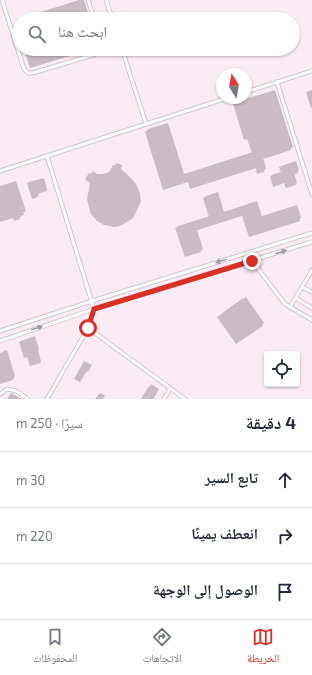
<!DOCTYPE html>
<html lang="ar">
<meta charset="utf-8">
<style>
:root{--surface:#fff;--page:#f2f2f3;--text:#1f2937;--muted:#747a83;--line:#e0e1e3;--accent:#d93025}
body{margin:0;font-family:"Exo 2","Noto Naskh Arabic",sans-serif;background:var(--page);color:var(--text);direction:rtl}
.controls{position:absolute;right:12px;bottom:12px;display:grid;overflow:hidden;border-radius:4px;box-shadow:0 1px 3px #0004}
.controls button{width:36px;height:36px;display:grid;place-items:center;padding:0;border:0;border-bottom:1px solid var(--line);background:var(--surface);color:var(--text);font:20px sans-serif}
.compass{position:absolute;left:216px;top:68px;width:36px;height:36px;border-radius:50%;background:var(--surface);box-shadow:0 1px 3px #0004;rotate:349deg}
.stop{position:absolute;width:12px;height:12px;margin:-9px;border:3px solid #d93025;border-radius:50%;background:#fff}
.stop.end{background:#d93025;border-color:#fff;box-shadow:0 1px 4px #0008}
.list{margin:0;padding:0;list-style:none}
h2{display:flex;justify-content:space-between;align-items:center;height:52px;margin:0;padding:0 16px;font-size:17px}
h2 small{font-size:13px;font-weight:400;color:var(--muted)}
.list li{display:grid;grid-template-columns:26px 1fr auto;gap:12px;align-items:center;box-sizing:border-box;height:56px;padding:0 16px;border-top:1px solid var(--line)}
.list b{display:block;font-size:15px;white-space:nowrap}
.list em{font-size:13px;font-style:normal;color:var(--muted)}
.icon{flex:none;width:22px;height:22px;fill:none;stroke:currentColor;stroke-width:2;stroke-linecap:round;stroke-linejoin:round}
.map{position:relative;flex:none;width:312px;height:399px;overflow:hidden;direction:ltr}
.search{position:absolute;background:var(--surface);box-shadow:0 1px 3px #0004;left:12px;right:12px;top:12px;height:44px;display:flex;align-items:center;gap:10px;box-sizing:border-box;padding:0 14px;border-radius:22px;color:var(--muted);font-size:15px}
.sheet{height:220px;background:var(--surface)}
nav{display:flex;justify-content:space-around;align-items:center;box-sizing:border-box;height:56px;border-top:1px solid var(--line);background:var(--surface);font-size:11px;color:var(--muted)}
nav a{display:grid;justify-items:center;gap:2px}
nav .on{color:var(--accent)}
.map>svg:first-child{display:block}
</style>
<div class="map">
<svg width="312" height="399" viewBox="0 0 312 399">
<rect width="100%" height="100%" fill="#fbebf5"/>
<!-- shadow -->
<g fill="#0003">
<polygon points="79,0 84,0 90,19 19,19 19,29 17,21 19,19"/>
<polygon points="275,90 293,147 290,149 263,158 266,168 264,171 258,173 256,167 188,181 164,189 146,132 148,129 168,123 184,174 253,152 234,105 236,102"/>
<polygon points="296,161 299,170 297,172 294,173 297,183 295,184 285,182 271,176 272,175 281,172 280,167 282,166"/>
<polygon points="116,163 122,165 121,169 129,176 136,184 140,193 141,201 138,208 135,214 132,217 86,179 93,171 97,174 102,174 108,173 111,171"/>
<polygon points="44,178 47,189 46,190 38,193 39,195 37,196 28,183 29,182"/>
<polygon points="16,181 26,211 21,214 22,216 19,218 14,217 0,221 0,186"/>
<polygon points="218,192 224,212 257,201 262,216 297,205 301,217 299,220 249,235 243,215 197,230 203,249 201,251 176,228 178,226 210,216 204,198 206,196"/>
<polygon points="246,297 264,323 262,325 221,315"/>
<polygon points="35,336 39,349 38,350 41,361 40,362 27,356 20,342 21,341"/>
<polygon points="7,350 15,376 13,379 0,383 0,353"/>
<polygon points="151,384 159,389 153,399 142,399"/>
<polygon points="11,393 22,399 7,399"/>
<polygon points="100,393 105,395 103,399 95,399"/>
</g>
<!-- building -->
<g fill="#cabbc4">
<polygon points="81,0 87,19 25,19 25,18"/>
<polygon points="24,49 89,49 89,50 30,68"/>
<polygon points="312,90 312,108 311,108 306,92"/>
<polygon points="272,92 291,150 260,160 264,172 257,174 256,168 190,189 188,182 163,190 145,132 166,125 182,176 252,153 247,139 244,140 233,104"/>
<polygon points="294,162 298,173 292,175 296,185 286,188 284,183 273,187 270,176 281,172 279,167"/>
<polygon points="113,165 120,167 119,172 127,178 134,187 138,196 138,204 136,211 133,218 120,226 114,227 104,225 97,221 91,214 89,207 87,199 90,183 85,179 89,173 95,176 99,176 104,175 109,172"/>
<polygon points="43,179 47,191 37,194 38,197 32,199 27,183"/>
<polygon points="13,183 24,215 19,216 20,219 14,221 13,218 0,222 0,187"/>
<polygon points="215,194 221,213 255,203 260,218 295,207 300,221 249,237 242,216 194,231 201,252 185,257 175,228 209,217 203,198"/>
<polygon points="243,298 263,326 236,344 217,317"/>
<polygon points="34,337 38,352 37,352 41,363 30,366 27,357 24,358 19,342"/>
<polygon points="4,352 13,380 0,384 0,354"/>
<polygon points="84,361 92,365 88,372 87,371 80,382 74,379"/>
<polygon points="149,386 158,391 153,399 141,399"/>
</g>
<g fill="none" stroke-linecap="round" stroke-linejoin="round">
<defs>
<g id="lane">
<polyline points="2,0 24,69 28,73 33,73 96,54 99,53 102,49"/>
<polyline points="88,0 94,19"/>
<polyline points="106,0 112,19"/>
<polyline points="94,18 111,13"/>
<polyline points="122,49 146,124"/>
<polyline points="277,82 312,194"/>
<polyline points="246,92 312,71"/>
<polyline points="0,171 227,98"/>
<polyline points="249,252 252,261 285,304 312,320"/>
<polyline points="302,287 312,292"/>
<polyline points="296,298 312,308"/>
<polyline points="290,307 312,270"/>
<polyline points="88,328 185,399"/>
<polyline points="0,331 92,301 312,233"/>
<polyline points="0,341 94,309 312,242"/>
<polyline points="0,394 7,389 16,391 28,399"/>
<polyline points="47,399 88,328 94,309 47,156"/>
<polyline points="164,399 170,389"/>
</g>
</defs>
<!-- lane casing -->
<use href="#lane" stroke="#d2c3cc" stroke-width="5"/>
<!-- lane -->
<use href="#lane" stroke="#fff" stroke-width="3"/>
</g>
<!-- one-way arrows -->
<defs><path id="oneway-solid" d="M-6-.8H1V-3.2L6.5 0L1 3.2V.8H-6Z"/></defs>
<g fill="#a09c9e">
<use href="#oneway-solid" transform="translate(281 252) rotate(-17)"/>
<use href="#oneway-solid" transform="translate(221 261) rotate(163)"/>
<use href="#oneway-solid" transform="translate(37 328) rotate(-18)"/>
</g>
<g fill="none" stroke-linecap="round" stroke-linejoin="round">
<!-- route -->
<polyline stroke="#d93025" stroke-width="5" points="88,328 94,309 252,261"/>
</g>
</svg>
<div class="controls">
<button><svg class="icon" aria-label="locate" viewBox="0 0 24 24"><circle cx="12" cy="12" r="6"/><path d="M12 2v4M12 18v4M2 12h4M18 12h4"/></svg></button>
</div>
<svg class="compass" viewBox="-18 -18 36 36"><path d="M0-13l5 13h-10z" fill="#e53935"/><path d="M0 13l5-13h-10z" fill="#747a83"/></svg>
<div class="stop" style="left:88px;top:328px"></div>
<div class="stop end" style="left:252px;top:261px"></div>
<div class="search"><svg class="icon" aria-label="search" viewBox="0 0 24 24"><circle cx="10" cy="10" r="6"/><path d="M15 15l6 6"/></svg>ابحث هنا</div>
</div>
<section class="sheet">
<h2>4 دقيقة<small>سيرًا · 250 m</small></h2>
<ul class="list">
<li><svg class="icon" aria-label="ahead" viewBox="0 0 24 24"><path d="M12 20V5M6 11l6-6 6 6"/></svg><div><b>تابع السير</b></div><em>30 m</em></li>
<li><svg class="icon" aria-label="right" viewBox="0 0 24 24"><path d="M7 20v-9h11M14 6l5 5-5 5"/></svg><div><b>انعطف يمينًا</b></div><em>220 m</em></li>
<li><svg class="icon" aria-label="arrive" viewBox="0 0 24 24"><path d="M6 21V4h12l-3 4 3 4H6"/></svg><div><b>الوصول إلى الوجهة</b></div></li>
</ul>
</section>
<nav>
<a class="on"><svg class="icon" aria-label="map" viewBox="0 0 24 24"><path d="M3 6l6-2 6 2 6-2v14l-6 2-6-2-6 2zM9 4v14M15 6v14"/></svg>الخريطة</a>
<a><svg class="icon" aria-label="directions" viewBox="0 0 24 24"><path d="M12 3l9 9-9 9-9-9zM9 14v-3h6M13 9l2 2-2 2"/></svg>الاتجاهات</a>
<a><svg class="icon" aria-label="saved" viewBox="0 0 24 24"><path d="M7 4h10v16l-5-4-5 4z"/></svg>المحفوظات</a>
</nav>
